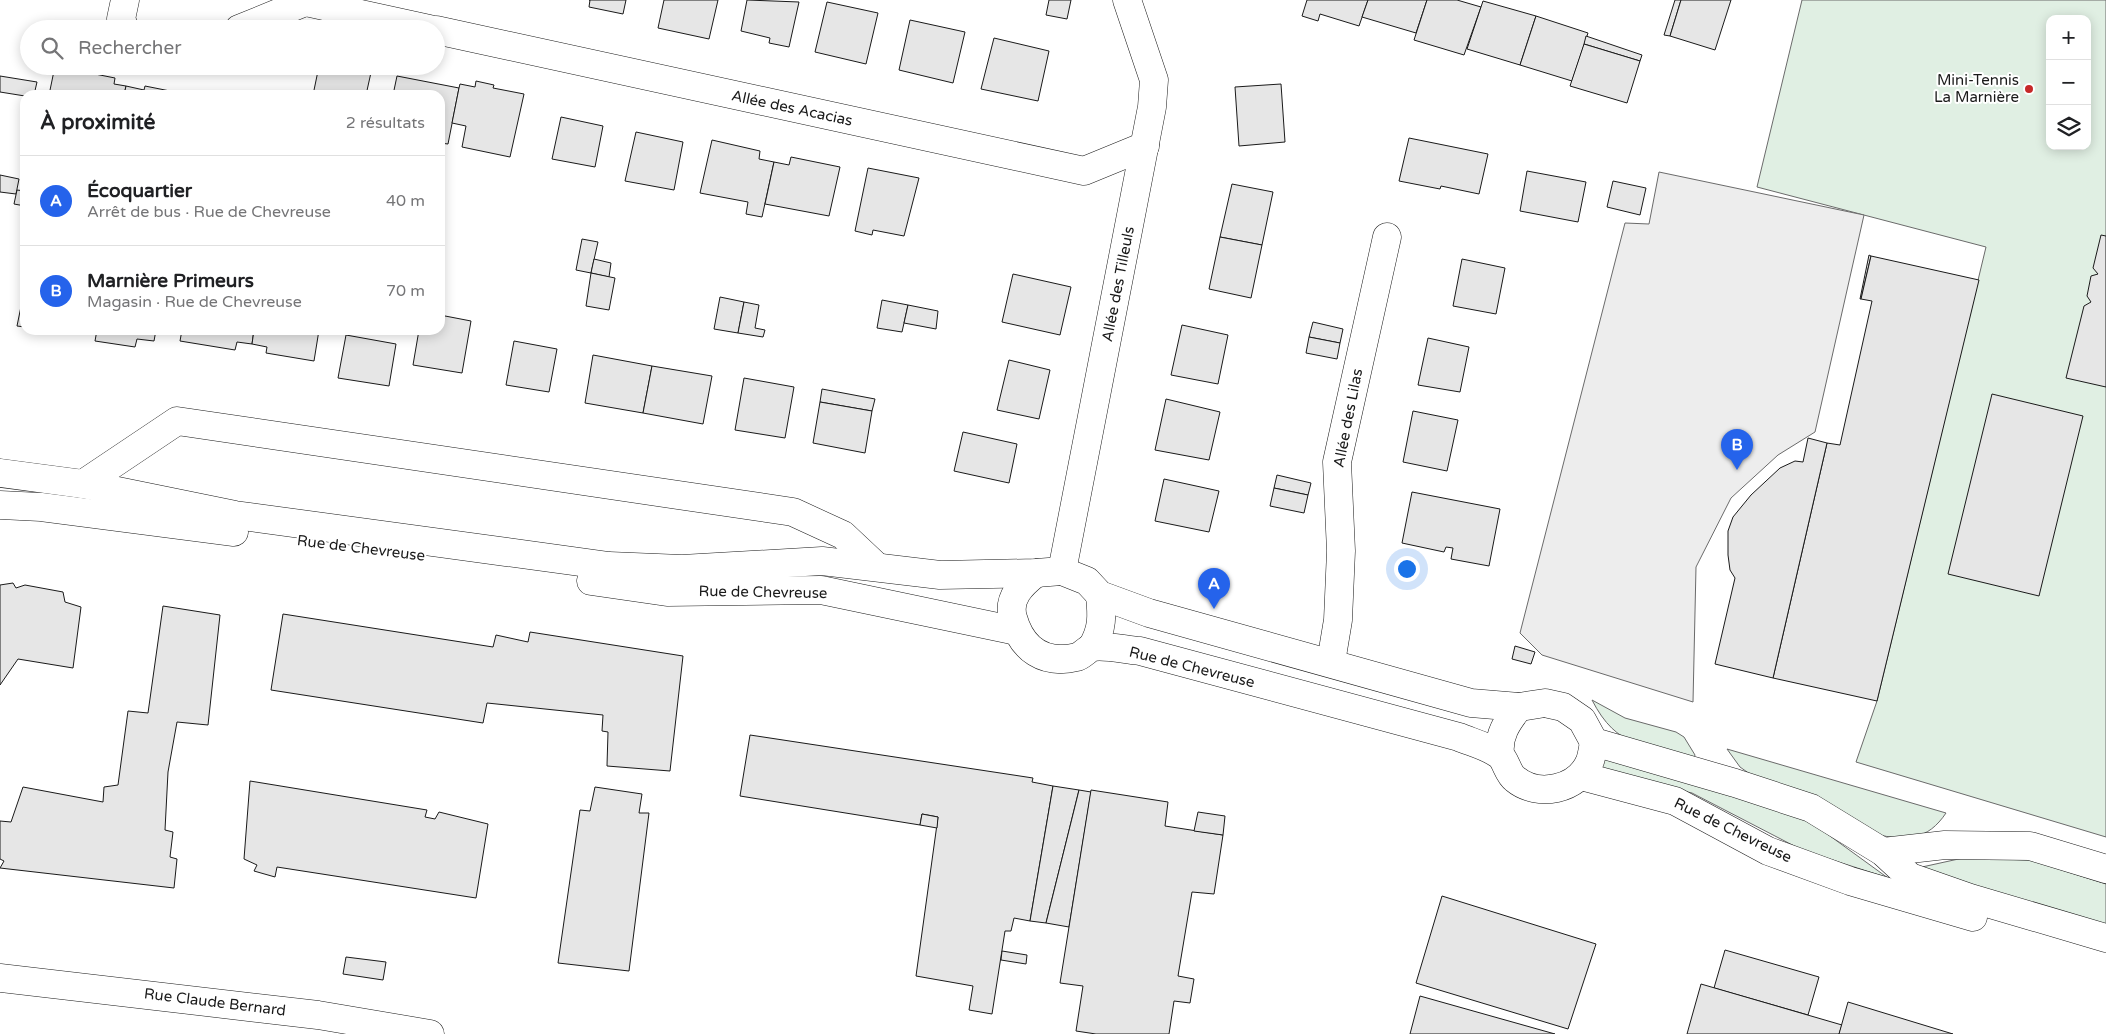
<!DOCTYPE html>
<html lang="fr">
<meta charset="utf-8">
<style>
:root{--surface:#fff;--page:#f6f6f6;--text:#202124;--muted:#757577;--line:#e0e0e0;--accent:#2563eb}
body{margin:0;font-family:"Varela Round",sans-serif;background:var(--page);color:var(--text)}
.controls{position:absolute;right:15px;top:15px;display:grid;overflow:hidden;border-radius:10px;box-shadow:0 2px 12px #0003}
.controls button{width:45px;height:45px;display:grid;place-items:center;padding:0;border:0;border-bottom:1px solid var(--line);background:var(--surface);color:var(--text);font:25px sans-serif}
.you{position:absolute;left:1406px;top:568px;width:18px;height:18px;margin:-12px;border:4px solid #fff;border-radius:50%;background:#1a73e8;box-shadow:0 0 0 8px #1a73e833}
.badge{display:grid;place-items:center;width:32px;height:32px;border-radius:50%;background:var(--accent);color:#fff;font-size:16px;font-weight:700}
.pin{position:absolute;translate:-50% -41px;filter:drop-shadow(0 1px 2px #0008)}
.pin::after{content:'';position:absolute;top:26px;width:18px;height:15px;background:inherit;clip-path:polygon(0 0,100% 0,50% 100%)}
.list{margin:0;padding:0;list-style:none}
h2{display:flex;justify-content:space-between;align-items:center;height:65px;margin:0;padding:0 20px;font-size:21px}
h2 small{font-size:16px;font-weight:400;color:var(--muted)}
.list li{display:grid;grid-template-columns:32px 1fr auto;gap:15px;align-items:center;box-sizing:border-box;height:90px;padding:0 20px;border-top:1px solid var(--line)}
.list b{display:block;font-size:19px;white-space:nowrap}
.list p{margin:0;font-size:16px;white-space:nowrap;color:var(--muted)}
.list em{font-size:16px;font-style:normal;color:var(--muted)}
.icon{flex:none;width:28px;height:28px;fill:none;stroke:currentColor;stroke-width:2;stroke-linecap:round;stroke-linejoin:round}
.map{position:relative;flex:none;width:2106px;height:1034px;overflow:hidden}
.search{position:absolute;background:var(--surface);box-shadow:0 2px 12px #0003;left:20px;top:20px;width:425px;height:55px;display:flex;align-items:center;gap:12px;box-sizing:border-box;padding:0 18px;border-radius:28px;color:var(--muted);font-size:19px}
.panel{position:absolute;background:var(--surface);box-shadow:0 2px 12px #0003;left:20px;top:90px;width:425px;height:245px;border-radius:15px}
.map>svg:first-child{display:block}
</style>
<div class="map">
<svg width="2106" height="1034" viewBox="0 0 2106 1034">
<rect width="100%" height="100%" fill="#fff"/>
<!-- green -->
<g fill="#e0efe3" stroke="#6a6a6a" fill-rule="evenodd">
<path d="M1802,0H2106V837L1856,762L1877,701L1986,247L1757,187ZM2050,19H2087V146H2050Z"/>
<path d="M1592,700L1625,718L1676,732L1684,737L1695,755L1694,758C1645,745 1617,749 1592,700Z"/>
<path d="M1727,749L1946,813C1928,840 1906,842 1876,834L1757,779L1740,767Z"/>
<polygon points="1603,755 1795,815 1819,828 1888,878 1802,850 1692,793 1600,773"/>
<polygon points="1963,858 2031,860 2106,884 2106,927 2023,902 1922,867"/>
</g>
<!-- parking -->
<polygon fill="#ededed" stroke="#6a6a6a" points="1659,172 1864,215 1815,432 1778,455 1731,498 1696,567 1693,702 1542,655 1520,633 1625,223 1649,224"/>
<!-- building -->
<g fill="#e6e6e6" stroke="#1a1a1a">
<polygon points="590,0 589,0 626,0 623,14 589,7"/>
<polygon points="664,0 718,0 709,39 658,28"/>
<polygon points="747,0 799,2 789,47 769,43 770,38 741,31"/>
<polygon points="1049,0 1071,0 1067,19 1046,15"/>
<polygon points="1307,0 1368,0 1359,26 1320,14 1318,21 1302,16"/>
<polygon points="1368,0 1427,0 1416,33 1362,17"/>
<polygon points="1427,0 1457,0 1481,7 1464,55 1414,40"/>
<polygon points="1675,0 1681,0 1670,36 1664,35"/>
<polygon points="1681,0 1731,0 1715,50 1670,36"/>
<polygon points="1483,1 1536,16 1520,65 1467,49"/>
<polygon points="827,2 878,13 866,64 815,52"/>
<polygon points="1536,16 1588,33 1572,81 1520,65"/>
<polygon points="910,20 965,32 953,83 899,70"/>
<polygon points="1586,36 1642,55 1640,61 1584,44"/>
<polygon points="994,38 1049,51 1038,101 981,89"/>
<polygon points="1584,44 1640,61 1627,103 1570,86"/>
<polygon points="55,66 115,78 114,84 126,86 124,95 49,95"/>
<polygon points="319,66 372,68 366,95 313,95"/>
<polygon points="0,76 37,82 34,95 25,96 0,92"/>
<polygon points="397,76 459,88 448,144 440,143 440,95 393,95"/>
<polygon points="476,81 494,85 493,88 524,94 510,157 462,147 466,126 452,123 459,88 460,84 475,87"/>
<polygon points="1281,84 1285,142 1239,146 1235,87"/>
<polygon points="126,86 144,90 145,86 190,95 124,95"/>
<polygon points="561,117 603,126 595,167 552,159"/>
<polygon points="636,132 683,142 674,190 625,181"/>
<polygon points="1409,138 1488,154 1479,194 1441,186 1440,189 1399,181"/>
<polygon points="712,140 760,151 759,159 774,162 762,217 746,214 748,202 700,193"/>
<polygon points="791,157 840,167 829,216 765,204 774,162 789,165"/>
<polygon points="868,168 919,178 904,236 873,230 872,235 855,231"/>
<polygon points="1527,171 1586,182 1578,222 1520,211"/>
<polygon points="0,175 19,179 16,194 0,192"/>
<polygon points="1613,181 1646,188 1640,215 1607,207"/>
<polygon points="1232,184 1273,192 1262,245 1220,237"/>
<polygon points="17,190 25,191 25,206 14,204"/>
<polygon points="2101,235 2106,236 2106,387 2066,378 2084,306 2091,302 2087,296 2091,276 2098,274 2093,268"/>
<polygon points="1220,237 1262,245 1251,298 1209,289"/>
<polygon points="582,239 598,242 591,273 576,270"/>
<polygon points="1869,255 1871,256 1861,299 1860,299"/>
<polygon points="1871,256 1979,280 1877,701 1773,678 1827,443 1840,445 1872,301 1861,299"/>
<polygon points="594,259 611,263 609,277 591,273"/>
<polygon points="1462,259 1505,268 1496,314 1453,306"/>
<polygon points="591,273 615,278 609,310 586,306"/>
<polygon points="1013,274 1071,287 1060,335 1002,322"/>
<polygon points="25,287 25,327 17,326"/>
<polygon points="720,297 744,302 738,333 714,329"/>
<polygon points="882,300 908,305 902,332 877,328"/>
<polygon points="744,302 759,305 755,328 765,330 763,337 738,333"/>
<polygon points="908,305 938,311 936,329 904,323"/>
<polygon points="440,315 471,321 462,373 413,365 419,330 440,330"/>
<polygon points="1313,322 1343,329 1340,343 1309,337"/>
<polygon points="1182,325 1228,335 1218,384 1171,375"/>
<polygon points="40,330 64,330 63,334"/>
<polygon points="97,330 156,330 154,341 137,339 135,347 95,341"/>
<polygon points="182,330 254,330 252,344 237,342 235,350 180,341"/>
<polygon points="254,330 319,330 314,361 266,353 267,347 252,344"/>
<polygon points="346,335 396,344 389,386 338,378"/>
<polygon points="1309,337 1340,343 1337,359 1306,353"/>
<polygon points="1428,338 1469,347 1460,392 1418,385"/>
<polygon points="514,341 557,349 549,392 506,385"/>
<polygon points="593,355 652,366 643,413 585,403"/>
<polygon points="1009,360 1050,370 1039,419 997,410"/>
<polygon points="652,366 712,376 703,424 643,413"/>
<polygon points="744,378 794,387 785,438 735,430"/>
<polygon points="822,389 875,399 872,411 820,402"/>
<polygon points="1992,394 2083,416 2039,596 1948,574"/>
<polygon points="1166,399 1220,412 1209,460 1155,450"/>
<polygon points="820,402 872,411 865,453 813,443"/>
<polygon points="1413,411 1458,420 1447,471 1403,462"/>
<polygon points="963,432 1017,444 1009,483 954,471"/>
<polygon points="1808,438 1827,443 1773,678 1715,664 1735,578 1730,570 1728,555 1728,531 1733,517 1751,495 1780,468 1795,461 1803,462"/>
<polygon points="1277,475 1311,483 1308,495 1274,488"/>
<polygon points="1164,479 1219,491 1209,532 1155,521"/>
<polygon points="1274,488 1308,495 1304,513 1270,506"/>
<polygon points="1412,492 1500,509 1489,566 1451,559 1453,548 1446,547 1444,552 1402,543"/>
<polygon points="13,583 16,588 25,585 63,592 65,602 81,607 73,668 18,659 0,685 0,585"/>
<polygon points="163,606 220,615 208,725 177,722 168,772 165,830 173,832 170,857 177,859 174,888 0,868 4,861 0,859 0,821 11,822 23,787 103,802 104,787 118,785 128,711 148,713"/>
<polygon points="283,614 493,647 496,635 528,642 530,632 683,656 670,771 607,766 608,732 602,731 603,715 487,703 483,723 271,690"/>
<polygon points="1515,646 1535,652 1531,664 1512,659"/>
<polygon points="750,735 1033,778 1032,782 1053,786 1030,921 1014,918 1011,931 1005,931 992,1014 969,1010 973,986 916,976 938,817 922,814 920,825 740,796"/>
<polygon points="250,781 427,810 425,817 435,819 439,812 488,824 476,898 277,867 275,877 254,871 257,865 244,859"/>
<polygon points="1053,786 1079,790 1046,923 1030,921"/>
<polygon points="595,787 642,794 639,813 649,813 629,971 558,963 580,810 590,811"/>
<polygon points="1079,790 1091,792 1069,927 1046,923"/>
<polygon points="1091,790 1168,802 1165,826 1223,835 1214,894 1192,892 1178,976 1194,979 1190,1003 1174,1001 1169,1034 1096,1034 1076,1031 1083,986 1060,983"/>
<polygon points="1198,812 1225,816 1223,835 1194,831"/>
<polygon points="922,814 938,817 937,828 920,825"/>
<polygon points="1442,896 1596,944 1568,1029 1416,983"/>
<polygon points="1725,950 1819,977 1808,1015 1714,988"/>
<polygon points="1002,951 1027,955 1026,964 1001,960"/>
<polygon points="346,957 386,962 383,980 343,974"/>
<polygon points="1701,984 1842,1025 1839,1034 1687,1034"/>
<polygon points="1420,996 1555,1034 1410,1034"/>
<polygon points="1848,1002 1953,1034 1839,1034"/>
</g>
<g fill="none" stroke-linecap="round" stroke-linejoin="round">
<defs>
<g id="minor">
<polyline points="125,0 121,19 125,29"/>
<polyline points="297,0 429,29"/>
<polyline points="239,29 305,2"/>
<polyline points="436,30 1084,171 1145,146"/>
<polyline points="83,484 177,421 793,512 843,535 876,566"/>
<polyline points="1062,571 1152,107 1154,80 1127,0"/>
<polyline points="1331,662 1338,620 1341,551 1337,462 1387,237"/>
<polyline points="1883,852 1945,845 2030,846 2106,869"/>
<polyline points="0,978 318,1015 430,1034"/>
</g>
<g id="tertiary">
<polyline points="0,473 83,484 235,515 609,566 682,569 822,561 940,575 1036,573 1062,571 1087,581 1100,595 1149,613 1471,703 1519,707 1545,703 1563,707 1582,720 1594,742 1735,783 1811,808 1883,852 1910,877 1970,898 2106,938"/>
<polyline points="0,505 41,507 234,532"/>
<path d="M1036,573C1022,584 1007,598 1013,618C1022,650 1044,665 1077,657C1083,655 1087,649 1093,647C1107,645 1126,650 1140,651L1459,737C1471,742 1487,746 1498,754C1506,759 1507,773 1515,779C1538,798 1578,790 1590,761C1592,755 1593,748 1594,742"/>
<polyline points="591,581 667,592 821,590 1017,631"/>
<path d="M1092,647C1103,629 1102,615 1100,595"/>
<path d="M1500,754C1498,735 1507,722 1519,707"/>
<polyline points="1581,776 1675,801 1768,851 1850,881 1973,917"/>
</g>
</defs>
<!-- minor casing -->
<use href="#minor" stroke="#1a1a1a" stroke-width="29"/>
<!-- tertiary casing -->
<use href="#tertiary" stroke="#1a1a1a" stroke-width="29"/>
<!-- minor -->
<use href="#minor" stroke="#fff" stroke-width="28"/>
<!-- tertiary -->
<use href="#tertiary" stroke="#fff" stroke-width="28"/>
</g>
<!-- markers -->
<circle fill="#c62828" stroke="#fff" stroke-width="2" cx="2029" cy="89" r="5"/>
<g text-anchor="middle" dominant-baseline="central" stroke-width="4" stroke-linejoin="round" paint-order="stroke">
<!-- poi labels -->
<g font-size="15" fill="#1a1a1a" stroke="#fff" text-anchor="end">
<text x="2019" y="80">Mini-Tennis<tspan x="2019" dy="17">La Marnière</tspan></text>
</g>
<!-- street labels -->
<g font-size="15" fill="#1a1a1a" stroke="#fff">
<text transform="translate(792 108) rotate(12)">Allée des Acacias</text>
<text transform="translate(1118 284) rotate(-79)">Allée des Tilleuls</text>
<text transform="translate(1348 418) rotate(-79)">Allée des Lilas</text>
<text transform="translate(361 548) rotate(7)">Rue de Chevreuse</text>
<text transform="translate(763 592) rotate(1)">Rue de Chevreuse</text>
<text transform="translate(1192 667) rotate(14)">Rue de Chevreuse</text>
<text transform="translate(1733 830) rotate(26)">Rue de Chevreuse</text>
<text transform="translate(215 1002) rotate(7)">Rue Claude Bernard</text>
</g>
</g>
</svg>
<div class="controls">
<button>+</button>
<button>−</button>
<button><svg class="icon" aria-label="layers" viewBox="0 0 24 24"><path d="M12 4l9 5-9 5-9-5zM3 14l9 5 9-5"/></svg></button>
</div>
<div class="you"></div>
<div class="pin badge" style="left:1214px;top:609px">A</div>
<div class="pin badge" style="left:1737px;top:470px">B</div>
<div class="search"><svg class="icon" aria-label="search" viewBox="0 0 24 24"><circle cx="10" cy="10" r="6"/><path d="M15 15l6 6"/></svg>Rechercher</div>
<section class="panel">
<h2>À proximité<small>2 résultats</small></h2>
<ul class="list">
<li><span class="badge">A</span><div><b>Écoquartier</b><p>Arrêt de bus · Rue de Chevreuse</p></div><em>40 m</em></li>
<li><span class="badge">B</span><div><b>Marnière Primeurs</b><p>Magasin · Rue de Chevreuse</p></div><em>70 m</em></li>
</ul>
</section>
</div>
